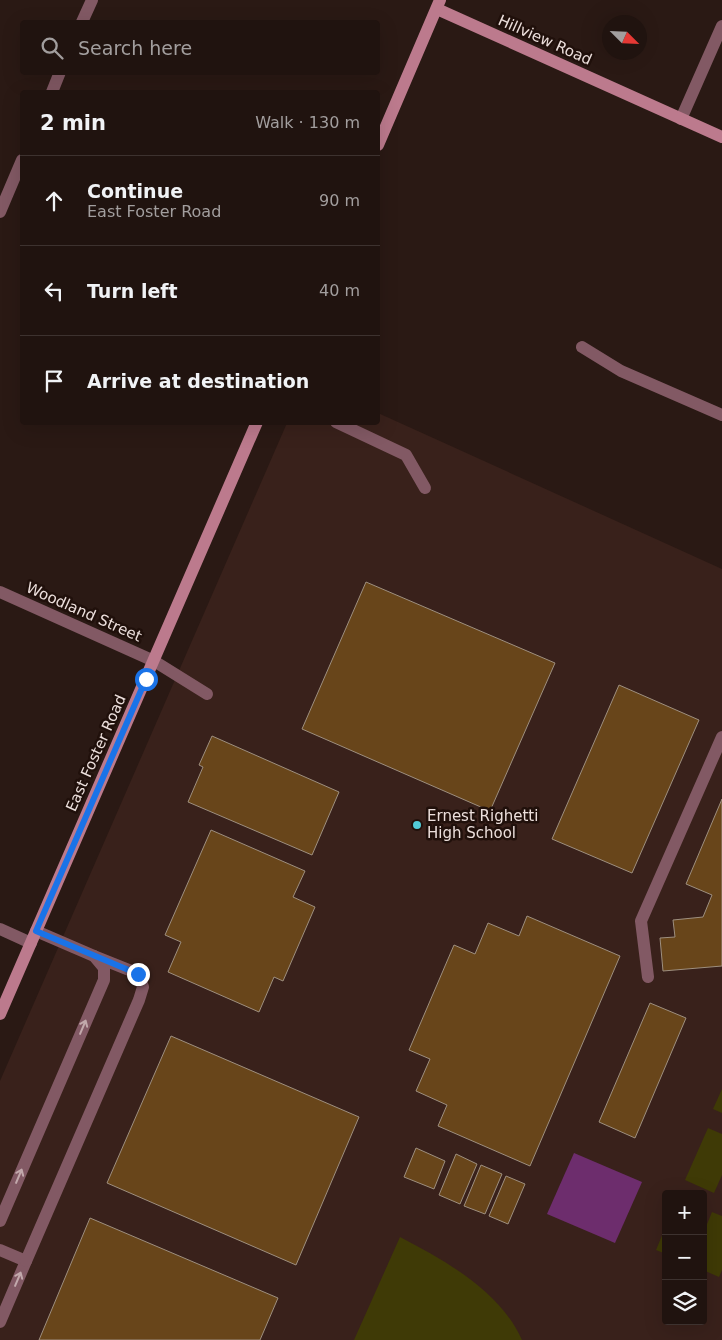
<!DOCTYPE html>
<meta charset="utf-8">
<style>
:root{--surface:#20130f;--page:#281c18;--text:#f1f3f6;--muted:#a29e9e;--line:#3d322f}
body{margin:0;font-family:"DejaVu Sans",sans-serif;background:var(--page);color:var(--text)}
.controls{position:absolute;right:15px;bottom:15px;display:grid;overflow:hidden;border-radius:5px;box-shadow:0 5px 20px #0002}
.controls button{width:45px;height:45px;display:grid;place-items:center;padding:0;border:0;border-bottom:1px solid var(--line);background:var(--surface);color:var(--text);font:25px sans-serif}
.compass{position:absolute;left:602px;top:15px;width:45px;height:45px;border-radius:50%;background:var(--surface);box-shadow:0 5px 20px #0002;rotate:114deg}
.stop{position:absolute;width:15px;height:15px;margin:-11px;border:4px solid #1a73e8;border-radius:50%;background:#fff}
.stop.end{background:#1a73e8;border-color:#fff;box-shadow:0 1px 5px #0008}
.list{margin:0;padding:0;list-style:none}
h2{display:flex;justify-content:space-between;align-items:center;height:65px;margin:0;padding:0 20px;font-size:21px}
h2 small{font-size:16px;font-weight:400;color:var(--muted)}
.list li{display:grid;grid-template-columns:32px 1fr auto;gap:15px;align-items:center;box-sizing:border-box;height:90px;padding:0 20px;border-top:1px solid var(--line)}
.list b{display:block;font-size:19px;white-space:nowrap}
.list p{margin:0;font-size:16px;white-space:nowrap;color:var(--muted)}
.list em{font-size:16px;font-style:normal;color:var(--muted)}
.icon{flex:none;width:28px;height:28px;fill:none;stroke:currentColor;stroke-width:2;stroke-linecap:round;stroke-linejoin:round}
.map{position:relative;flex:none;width:722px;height:1340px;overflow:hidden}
.search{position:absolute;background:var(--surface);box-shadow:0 5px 20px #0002;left:20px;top:20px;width:360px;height:55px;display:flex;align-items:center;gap:12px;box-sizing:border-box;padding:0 18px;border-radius:5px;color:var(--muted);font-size:19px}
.panel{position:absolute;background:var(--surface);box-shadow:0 5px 20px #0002;left:20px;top:90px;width:360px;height:335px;border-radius:5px}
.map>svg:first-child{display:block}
</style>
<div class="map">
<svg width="722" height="1340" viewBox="0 0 722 1340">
<rect width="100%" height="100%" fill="#2a1914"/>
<!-- built -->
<path fill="#39211b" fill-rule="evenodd" d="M378,413L722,569V1340H0V1081L287,423L378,422ZM666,1194H703V1321H666Z"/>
<!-- green -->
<g fill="#3f3a06">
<polygon points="722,1089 722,1113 713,1109"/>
<polygon points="708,1128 722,1134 722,1175 714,1193 685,1180"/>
<polygon points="712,1212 722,1216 722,1270 719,1277 703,1270 703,1234"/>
<polygon points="666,1226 666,1254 656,1250"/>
<path d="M400,1237C446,1261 500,1291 522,1340H354Z"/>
</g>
<!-- water -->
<polygon fill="#6d2d6d" points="574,1153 642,1182 615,1243 547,1214"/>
<!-- building -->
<g fill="#68451a" stroke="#9e8f7f">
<polygon points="366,582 555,663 490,811 302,729"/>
<polygon points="619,685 699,720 632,873 552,839"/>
<polygon points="212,736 339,792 312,855 188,802 203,767 199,765"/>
<polygon points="722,799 722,966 663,971 660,938 675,937 673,920 703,917 712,895 686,884"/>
<polygon points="211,830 305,871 293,897 315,907 283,981 274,977 259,1012 168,972 181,942 165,935"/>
<polygon points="527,916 620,956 530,1166 438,1126 447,1105 416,1091 430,1059 409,1050 454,945 475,954 488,923 519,936"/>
<polygon points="650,1003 686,1018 635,1138 599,1122"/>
<polygon points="171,1036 359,1117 296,1265 107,1183"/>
<polygon points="416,1148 445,1161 434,1189 404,1177"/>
<polygon points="456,1154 477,1164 460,1204 439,1195"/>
<polygon points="481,1165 502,1174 485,1214 464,1206"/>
<polygon points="506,1176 525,1184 508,1224 489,1216"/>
<polygon points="90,1218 278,1298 260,1340 39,1340"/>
</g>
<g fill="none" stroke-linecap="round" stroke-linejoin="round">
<!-- lane -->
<g stroke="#825964" stroke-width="12">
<polyline points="336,422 406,455 425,488"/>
<polyline points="154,661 207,694"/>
<polyline points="648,977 641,921 722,737"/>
<polyline points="0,1221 104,980 104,968 94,956 36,931"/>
<polyline points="0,1250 26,1261 0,1322"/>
<polyline points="26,1261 139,1000 143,987 139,974 94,956"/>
</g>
<!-- street -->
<g stroke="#825964" stroke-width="12">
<polyline points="82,22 92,0"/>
<polyline points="52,92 60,72"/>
<polyline points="681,119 722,26"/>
<polyline points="0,212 22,160"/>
<polyline points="582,347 621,371 722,415"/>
<polyline points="0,592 154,661"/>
<polyline points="0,929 31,943"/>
</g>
<!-- secondary -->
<g stroke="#bc7a8d" stroke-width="12">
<polyline points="437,9 722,137"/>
<polyline points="378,145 440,0"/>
<polyline points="0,1014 257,422"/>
</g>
</g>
<!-- one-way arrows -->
<defs><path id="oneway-shaft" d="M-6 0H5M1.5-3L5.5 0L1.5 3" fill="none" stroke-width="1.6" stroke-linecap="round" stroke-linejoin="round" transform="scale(1.25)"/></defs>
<g stroke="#c2a9ac">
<use href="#oneway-shaft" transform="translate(83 1027) rotate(-67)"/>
<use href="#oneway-shaft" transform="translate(19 1176) rotate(-67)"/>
<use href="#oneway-shaft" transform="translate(18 1279) rotate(-67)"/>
</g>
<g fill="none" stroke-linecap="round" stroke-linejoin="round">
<!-- route -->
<polyline stroke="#1a73e8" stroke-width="6" points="138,974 36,931 146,679"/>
</g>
<!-- markers -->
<circle fill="#52cbd7" stroke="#20100b" stroke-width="2" cx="417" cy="825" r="5"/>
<g text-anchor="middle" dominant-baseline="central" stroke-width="5" stroke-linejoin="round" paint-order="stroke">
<!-- street labels -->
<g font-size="15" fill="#ecdfdc" stroke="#20100b">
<text transform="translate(545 40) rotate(24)">Hillview Road</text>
<text transform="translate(84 612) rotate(24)">Woodland Street</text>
<text transform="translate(96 753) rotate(-66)">East Foster Road</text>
</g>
<!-- poi labels -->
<g font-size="15" fill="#ecdfdc" stroke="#20100b" text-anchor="start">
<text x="427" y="816">Ernest Righetti<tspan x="427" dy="17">High School</tspan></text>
</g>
</g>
</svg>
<div class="controls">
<button>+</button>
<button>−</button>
<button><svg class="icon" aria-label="layers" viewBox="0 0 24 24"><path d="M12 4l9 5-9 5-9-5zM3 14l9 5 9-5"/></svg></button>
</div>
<svg class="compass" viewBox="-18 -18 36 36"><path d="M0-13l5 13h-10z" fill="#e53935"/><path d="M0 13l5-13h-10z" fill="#a29e9e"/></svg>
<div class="stop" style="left:146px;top:679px"></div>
<div class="stop end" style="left:138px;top:974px"></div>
<div class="search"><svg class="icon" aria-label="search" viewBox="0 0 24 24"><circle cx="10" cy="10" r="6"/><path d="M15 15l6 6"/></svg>Search here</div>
<section class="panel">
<h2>2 min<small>Walk · 130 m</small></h2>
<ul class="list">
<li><svg class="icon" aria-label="ahead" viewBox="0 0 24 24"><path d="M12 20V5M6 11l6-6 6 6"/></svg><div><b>Continue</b><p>East Foster Road</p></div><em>90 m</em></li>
<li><svg class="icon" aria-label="left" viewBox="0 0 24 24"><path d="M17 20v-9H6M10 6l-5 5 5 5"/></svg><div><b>Turn left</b></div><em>40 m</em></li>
<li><svg class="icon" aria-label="arrive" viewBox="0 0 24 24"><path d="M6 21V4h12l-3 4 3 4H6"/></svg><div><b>Arrive at destination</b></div></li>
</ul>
</section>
</div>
